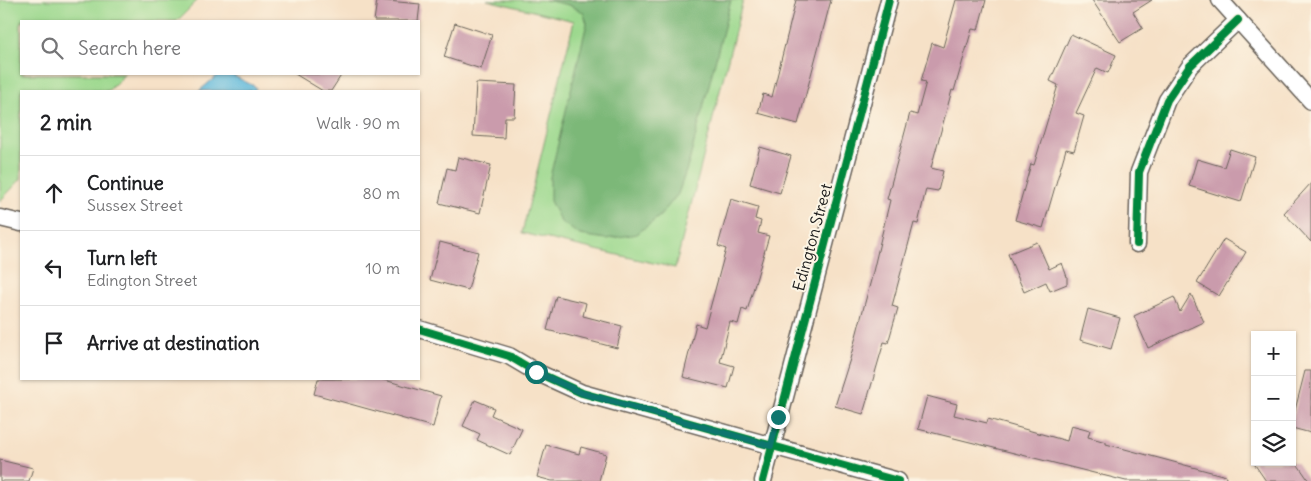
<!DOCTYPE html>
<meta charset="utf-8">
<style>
:root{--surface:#fff;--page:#f2f2f2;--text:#202124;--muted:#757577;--line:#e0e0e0}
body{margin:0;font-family:Delius,sans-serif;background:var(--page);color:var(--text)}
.controls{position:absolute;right:15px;bottom:15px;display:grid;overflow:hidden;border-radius:0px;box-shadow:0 1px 4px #0004}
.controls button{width:45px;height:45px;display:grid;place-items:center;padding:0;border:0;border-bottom:1px solid var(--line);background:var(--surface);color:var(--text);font:25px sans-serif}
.stop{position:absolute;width:15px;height:15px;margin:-11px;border:4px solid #0f766e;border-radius:50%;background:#fff}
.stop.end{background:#0f766e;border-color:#fff;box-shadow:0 1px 5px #0008}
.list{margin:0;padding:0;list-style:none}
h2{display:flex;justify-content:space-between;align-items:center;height:65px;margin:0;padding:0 20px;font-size:21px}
h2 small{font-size:16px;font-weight:400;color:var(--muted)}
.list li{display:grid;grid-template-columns:32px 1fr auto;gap:15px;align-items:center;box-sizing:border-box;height:75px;padding:0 20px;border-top:1px solid var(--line)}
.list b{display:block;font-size:19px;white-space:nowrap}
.list p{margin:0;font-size:16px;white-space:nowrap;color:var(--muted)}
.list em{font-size:16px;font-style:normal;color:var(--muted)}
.icon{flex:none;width:28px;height:28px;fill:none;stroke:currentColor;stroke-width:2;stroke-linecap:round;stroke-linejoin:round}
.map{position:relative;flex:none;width:1311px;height:481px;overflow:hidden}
.search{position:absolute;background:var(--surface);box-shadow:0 1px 4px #0004;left:20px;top:20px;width:400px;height:55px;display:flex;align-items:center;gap:12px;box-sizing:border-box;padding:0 18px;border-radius:0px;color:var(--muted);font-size:19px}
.panel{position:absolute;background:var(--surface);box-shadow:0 1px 4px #0004;left:20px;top:90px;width:400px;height:290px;border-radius:0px}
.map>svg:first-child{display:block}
</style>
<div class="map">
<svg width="1311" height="481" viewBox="0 0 1311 481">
<rect width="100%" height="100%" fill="#fcf5e5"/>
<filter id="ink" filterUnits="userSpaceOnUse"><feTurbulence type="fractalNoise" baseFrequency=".02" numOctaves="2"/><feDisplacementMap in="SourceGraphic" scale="10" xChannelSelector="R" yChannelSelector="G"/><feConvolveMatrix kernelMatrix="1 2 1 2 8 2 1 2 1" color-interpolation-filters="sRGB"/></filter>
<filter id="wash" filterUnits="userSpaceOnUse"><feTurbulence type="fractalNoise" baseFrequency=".0096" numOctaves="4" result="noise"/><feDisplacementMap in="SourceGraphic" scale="20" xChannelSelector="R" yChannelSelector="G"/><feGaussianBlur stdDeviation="1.12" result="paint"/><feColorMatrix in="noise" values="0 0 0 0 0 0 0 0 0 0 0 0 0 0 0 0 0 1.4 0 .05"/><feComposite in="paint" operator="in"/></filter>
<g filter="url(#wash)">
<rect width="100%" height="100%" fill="#f6e1c7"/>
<!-- green -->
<g fill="#9bd88d" stroke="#5c7a54">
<polygon points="0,0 198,0 177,21 21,21 21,74 125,74 108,91 21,91 21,179 0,201"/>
<polygon points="487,0 743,0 675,268 522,233 574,21"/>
</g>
<!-- forest -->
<polygon fill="#7cb878" stroke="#4c6a4a" points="545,0 731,0 689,162 678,194 660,216 637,234 606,239 580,235 561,222 550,201 550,177 587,23 583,12 569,5"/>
<!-- water -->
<polygon fill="#5eb9dc" stroke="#3d6a7c" points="219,74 230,74 256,87 255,91 199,91"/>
<g id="blocks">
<!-- building -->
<g fill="#ca9bac">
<polygon points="377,0 420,4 418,21 374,21"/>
<polygon points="796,0 831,0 798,124 758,113 763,94 772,97"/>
<polygon points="956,0 986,0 978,30 972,29 954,91 952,90 931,168 943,171 938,191 926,189 918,224 914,223 892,306 898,308 888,343 884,342 863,414 835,406 850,359 871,280 890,200 887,199 910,113 917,115 926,82 921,81 932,43 943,47"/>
<polygon points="1092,0 1152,0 1133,12 1143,28 1120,42"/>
<polygon points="455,23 492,35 481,69 444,57"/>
<polygon points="1071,34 1116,55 1108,73 1097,68 1076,113 1084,116 1074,151 1066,149 1043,228 1015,220 1031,164 1034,165 1058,85 1050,81"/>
<polygon points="295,74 342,74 331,91 323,91"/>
<polygon points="476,83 516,85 514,117 505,117 504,138 473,136"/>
<polygon points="760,147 791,156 780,193 750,184"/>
<polygon points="1230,149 1255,157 1241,202 1189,186 1197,159 1224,167"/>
<polygon points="458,157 491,165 480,213 439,203 447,168 455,170"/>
<polygon points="1311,183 1311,242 1284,213"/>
<polygon points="731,199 758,207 755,219 761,221 758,233 769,236 747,311 742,309 738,324 730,322 720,362 734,366 728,388 683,377 696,324 705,327 726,249 718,246"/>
<polygon points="1224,239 1246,252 1219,296 1197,283"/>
<polygon points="440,242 478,252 468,290 430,280"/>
<polygon points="1037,242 1049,269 1062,263 1067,277 1067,284 1050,291 1046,282 1024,292 1008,254"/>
<polygon points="1191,294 1204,322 1148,348 1134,316 1174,297 1180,312"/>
<polygon points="556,296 586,303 583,316 622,326 617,348 547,330"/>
<polygon points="1088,309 1120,318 1111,349 1080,340"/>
<polygon points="1305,371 1311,371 1311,433 1292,428 1292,422"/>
<polygon points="318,379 381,379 441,396 433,427 314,394"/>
<polygon points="927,396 957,404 954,415 987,423 988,419 1067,441 1071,425 1090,430 1088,437 1106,442 1106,444 1226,476 1225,481 1126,481 918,429"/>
<polygon points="475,400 494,408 491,415 522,429 510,455 477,440 480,434 463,426"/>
<polygon points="546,445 579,454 581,447 606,454 599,481 552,481 537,477"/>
<polygon points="0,460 33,468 29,481 0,481"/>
<polygon points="1253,462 1296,462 1309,481 1266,481"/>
</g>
</g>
</g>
<g filter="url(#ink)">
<use href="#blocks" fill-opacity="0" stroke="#686158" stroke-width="1"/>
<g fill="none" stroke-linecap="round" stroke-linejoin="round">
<defs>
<g id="minor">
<polyline points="1220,0 1311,101"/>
<polyline points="0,218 21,223"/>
<polyline points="1137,244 1139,172 1167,100 1190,66 1238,20"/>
<polyline points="419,329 509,356 536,372 582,393 898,481"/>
<polyline points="763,481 889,0"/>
</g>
</defs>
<!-- minor casing -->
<use href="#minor" stroke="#686158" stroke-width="19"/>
<!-- minor -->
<use href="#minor" stroke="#fff" stroke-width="16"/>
<defs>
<g id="cycleway">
<polyline points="1137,244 1139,172 1167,100 1190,66 1238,20"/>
<polyline points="419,329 509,356 536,372 582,393 898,481"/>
<polyline points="763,481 889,0"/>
</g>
</defs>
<!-- cycleway casing -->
<use href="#cycleway" stroke="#fcf5e5" stroke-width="11"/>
<!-- cycleway -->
<use href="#cycleway" stroke="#00873e" stroke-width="8"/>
</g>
</g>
<g fill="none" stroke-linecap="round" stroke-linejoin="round" filter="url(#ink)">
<!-- route -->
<polyline stroke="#0f766e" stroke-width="6" points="536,372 582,393 771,446 778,417"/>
</g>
<g text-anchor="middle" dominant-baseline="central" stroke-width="4" stroke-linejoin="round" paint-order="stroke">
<!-- street labels -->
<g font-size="16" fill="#1c1c1c" stroke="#fcf5e5">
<text transform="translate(812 237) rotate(-75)">Edington Street</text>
</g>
</g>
</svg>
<div class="controls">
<button>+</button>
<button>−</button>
<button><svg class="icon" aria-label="layers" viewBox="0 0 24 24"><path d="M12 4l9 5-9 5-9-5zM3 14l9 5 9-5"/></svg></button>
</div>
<div class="stop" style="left:536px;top:372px"></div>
<div class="stop end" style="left:778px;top:417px"></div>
<div class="search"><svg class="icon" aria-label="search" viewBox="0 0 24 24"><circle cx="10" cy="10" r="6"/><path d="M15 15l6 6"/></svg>Search here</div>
<section class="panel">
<h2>2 min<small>Walk · 90 m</small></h2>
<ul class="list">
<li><svg class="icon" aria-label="ahead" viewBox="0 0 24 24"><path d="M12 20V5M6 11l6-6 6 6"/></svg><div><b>Continue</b><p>Sussex Street</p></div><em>80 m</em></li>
<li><svg class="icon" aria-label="left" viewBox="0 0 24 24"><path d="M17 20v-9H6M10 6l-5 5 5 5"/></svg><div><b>Turn left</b><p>Edington Street</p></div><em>10 m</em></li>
<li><svg class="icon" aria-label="arrive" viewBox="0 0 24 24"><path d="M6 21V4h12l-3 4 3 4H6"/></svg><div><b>Arrive at destination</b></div></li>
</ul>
</section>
</div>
